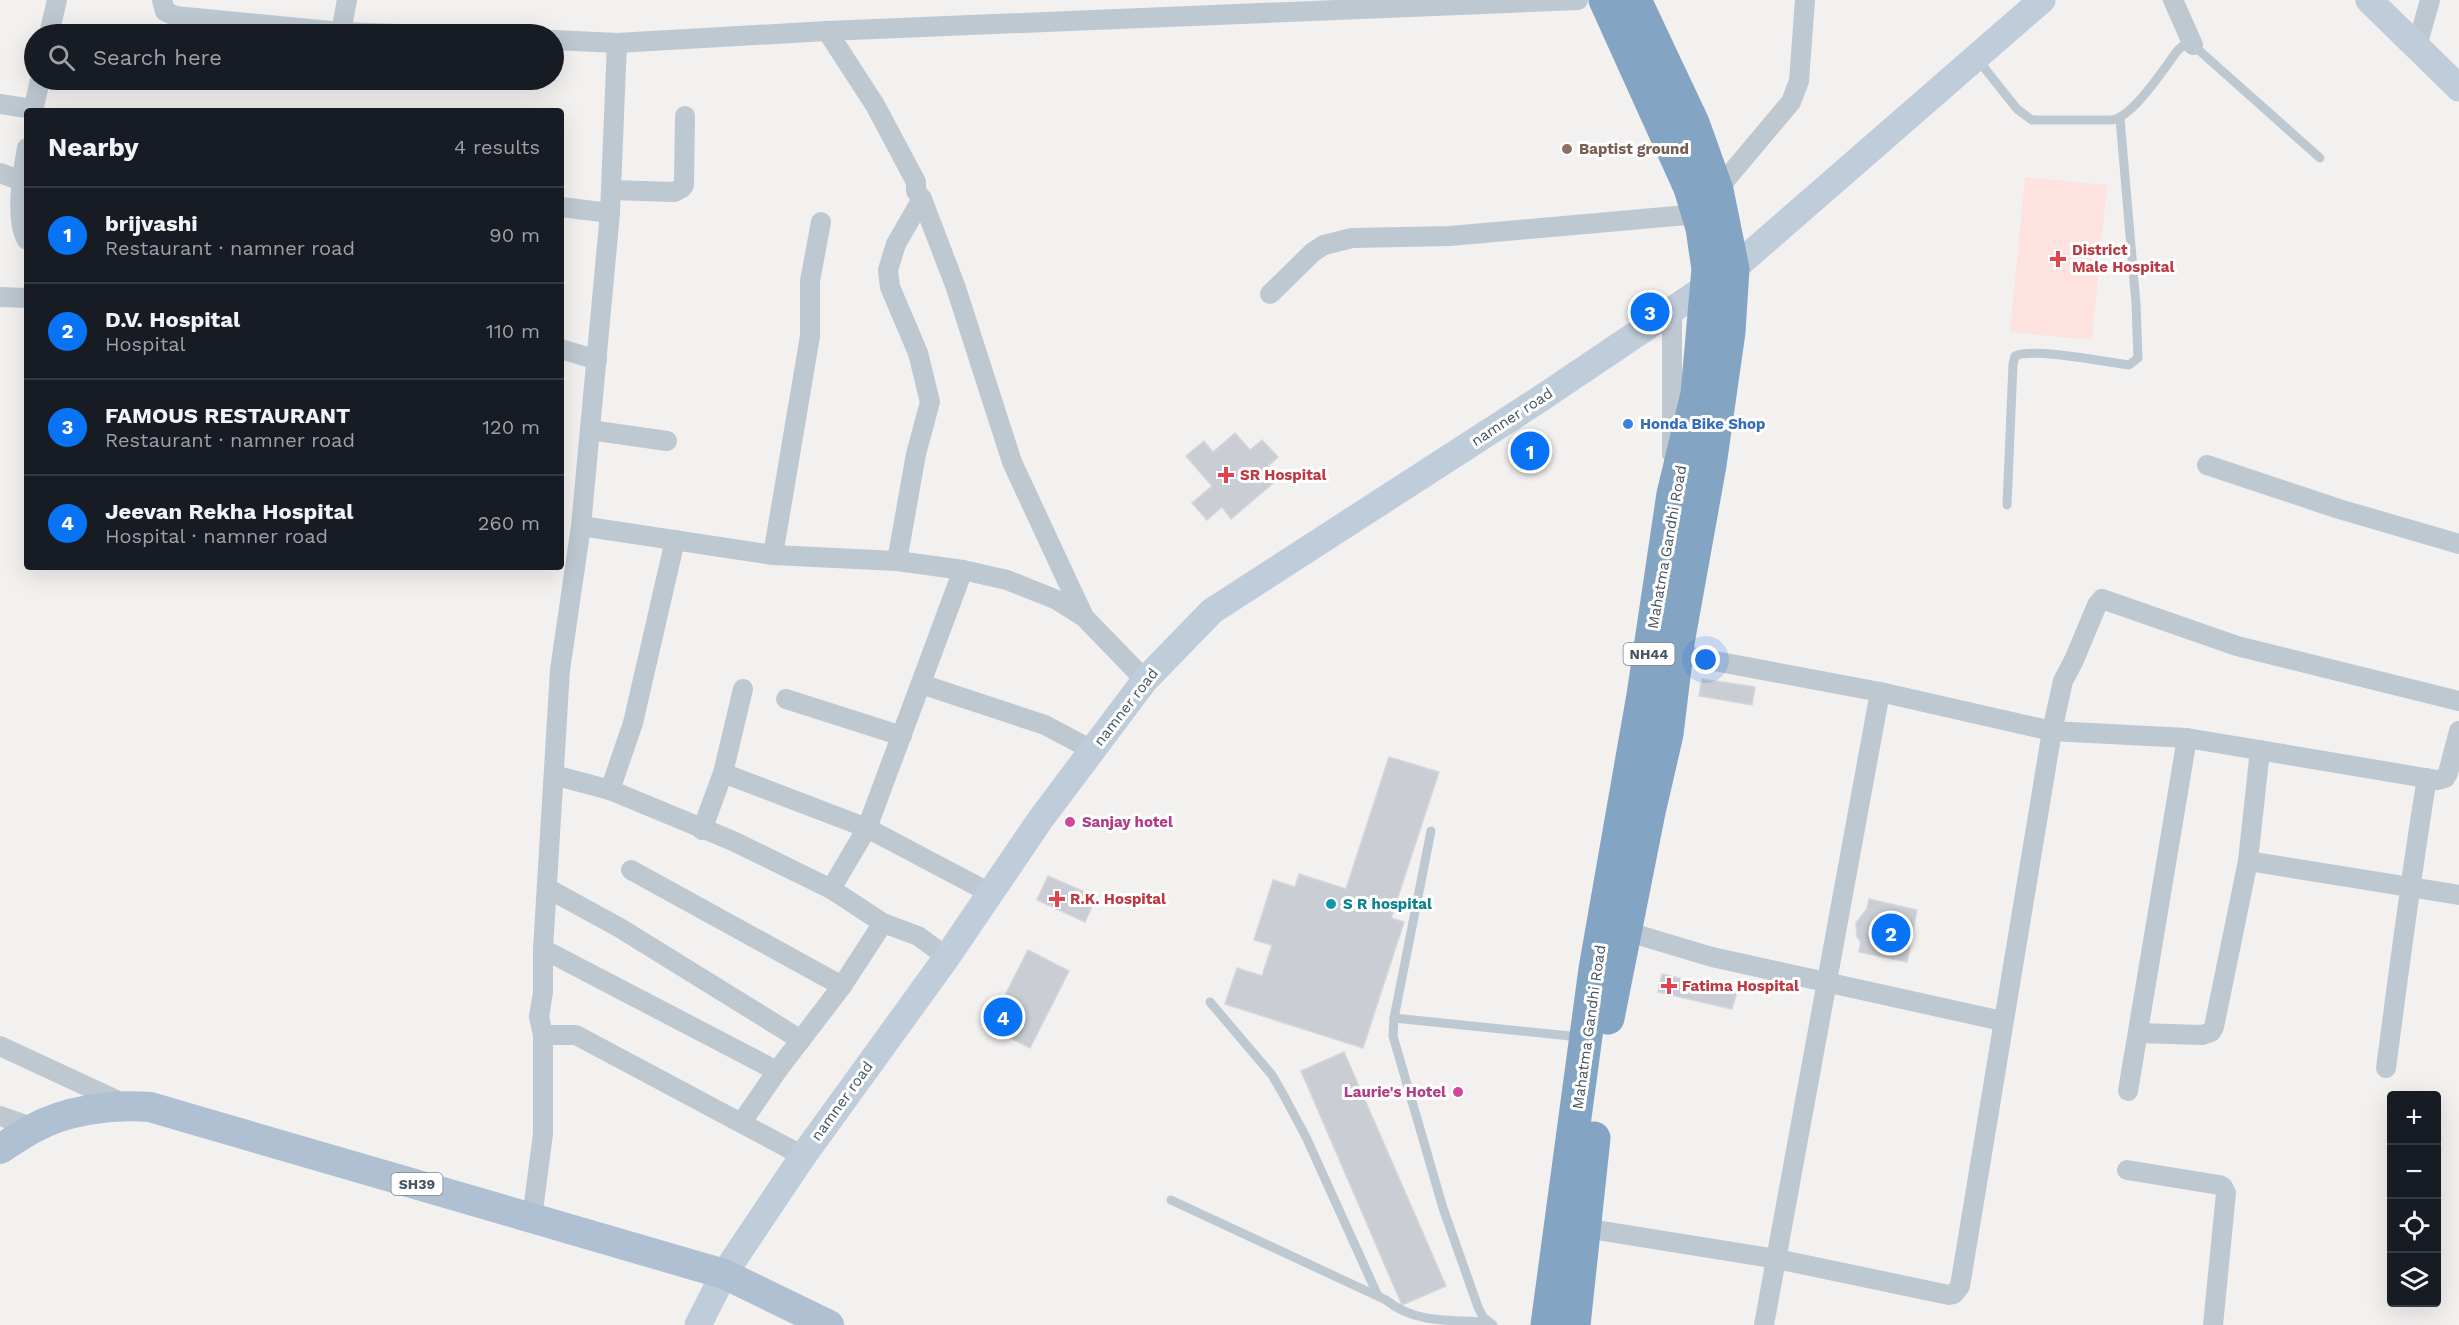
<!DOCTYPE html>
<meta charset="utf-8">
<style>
:root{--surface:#171b24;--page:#20242c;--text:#f1f3f6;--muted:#9ea1a6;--line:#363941;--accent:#0874f5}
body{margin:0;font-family:"Work Sans",sans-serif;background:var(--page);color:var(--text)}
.controls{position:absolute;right:18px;bottom:18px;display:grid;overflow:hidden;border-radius:6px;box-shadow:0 6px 24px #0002}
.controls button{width:54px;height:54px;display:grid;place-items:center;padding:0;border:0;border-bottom:2px solid var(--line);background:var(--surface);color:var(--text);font:30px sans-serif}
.you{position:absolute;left:1706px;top:660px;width:21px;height:21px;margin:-15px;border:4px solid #fff;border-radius:50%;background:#1a73e8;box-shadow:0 0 0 9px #1a73e833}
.badge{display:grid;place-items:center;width:39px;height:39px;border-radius:50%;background:var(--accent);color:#fff;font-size:20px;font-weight:700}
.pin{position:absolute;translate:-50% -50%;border:3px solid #fff;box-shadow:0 2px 6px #0006}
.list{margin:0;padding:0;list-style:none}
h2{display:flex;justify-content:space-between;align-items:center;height:78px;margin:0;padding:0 24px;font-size:26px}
h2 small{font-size:20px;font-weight:400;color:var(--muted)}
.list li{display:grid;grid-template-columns:39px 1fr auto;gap:18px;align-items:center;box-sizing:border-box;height:96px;padding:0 24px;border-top:2px solid var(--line)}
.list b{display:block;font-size:22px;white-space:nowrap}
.list p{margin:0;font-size:20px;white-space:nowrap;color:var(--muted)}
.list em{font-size:20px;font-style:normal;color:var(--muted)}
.icon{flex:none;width:33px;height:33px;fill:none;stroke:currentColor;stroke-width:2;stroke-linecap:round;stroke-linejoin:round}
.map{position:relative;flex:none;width:2459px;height:1325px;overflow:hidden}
.search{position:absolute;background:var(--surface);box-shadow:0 6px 24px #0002;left:24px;top:24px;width:540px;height:66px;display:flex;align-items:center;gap:15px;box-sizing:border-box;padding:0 21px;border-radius:33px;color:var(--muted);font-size:22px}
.panel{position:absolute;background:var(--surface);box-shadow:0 6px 24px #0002;left:24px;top:108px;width:540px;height:462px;border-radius:6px}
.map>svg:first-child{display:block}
</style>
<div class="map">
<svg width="2459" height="1325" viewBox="0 0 2459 1325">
<rect width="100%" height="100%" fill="#f3f0f0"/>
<!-- medical -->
<polygon fill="#fde2e0" points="2025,177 2107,185 2092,340 2010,332"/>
<!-- building -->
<g fill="#cacdd3" stroke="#d4d6dc" stroke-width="1.5">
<polygon points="1235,433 1250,450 1262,440 1278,457 1268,466 1279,478 1231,519 1222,507 1207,520 1192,503 1212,486 1186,456 1204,441 1213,452"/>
<polygon points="1702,679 1755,687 1752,705 1699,696"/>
<polygon points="1389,757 1439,772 1391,918 1404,922 1363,1048 1225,1004 1237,968 1262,976 1272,945 1254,940 1273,880 1295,887 1299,874 1346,889"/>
<polygon points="1048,876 1096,897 1085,922 1037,900"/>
<polygon points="1869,899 1917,910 1907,962 1859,952 1861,942 1857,937 1856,923 1867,909"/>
<polygon points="1028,950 1069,971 1030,1048 989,1027"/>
<polygon points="1662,974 1737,992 1732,1009 1658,992"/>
<polygon points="1344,1052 1446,1286 1402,1305 1301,1071"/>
</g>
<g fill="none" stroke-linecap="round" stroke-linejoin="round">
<!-- lane -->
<g stroke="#bdc8d1" stroke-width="9">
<path d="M1978,60L2017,109L2032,120H2112C2134,116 2164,68 2178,50L2184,45H2193L2320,158"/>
<path d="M2007,505L2013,364L2015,356C2033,347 2106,362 2129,365L2138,358L2136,304L2120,119"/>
<polyline points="1431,831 1394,1018 1393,1036 1443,1208 1478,1307 1483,1317 1493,1325"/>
<polyline points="1210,1002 1272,1075 1283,1094 1306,1137 1378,1296"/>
<polyline points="1394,1018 1580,1037"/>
<path d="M1171,1200L1386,1300C1415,1324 1452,1320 1487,1322"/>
</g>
<!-- street -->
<g stroke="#bdc8d1" stroke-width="20">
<polyline points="162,0 165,11 175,16 341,32"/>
<polyline points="347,0 341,32 399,34"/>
<polyline points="2173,0 2193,45"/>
<polyline points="827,31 875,105 916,182 916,191 922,199 956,288 1012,462 1084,617"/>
<polyline points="49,34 57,0"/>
<polyline points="554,40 617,43 827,31 1578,0"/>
<polyline points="2417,46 2430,0"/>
<polyline points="0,104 33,109"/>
<polyline points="33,111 40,80"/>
<path d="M27,148C23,171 14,219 27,240"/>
<polyline points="0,173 22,181"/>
<polyline points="612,190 674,192 682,188 684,185 685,116"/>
<polyline points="1717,190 1791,102 1799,81 1805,0"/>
<polyline points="561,207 610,213"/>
<polyline points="1270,294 1313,252 1324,245 1352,238 1450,236 1698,214"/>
<polyline points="0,297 27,298"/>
<polyline points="561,349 597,360"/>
<polyline points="590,430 667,441"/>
<polyline points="1672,454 1672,310"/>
<polyline points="2207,465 2339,509 2459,544"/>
<polyline points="581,526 773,555 897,561 963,570 1007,580 1057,600 1084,617 1145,680"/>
<polyline points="773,555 810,336 810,281 821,222"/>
<polyline points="897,561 916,454 930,402 918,353 890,287 888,270 896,244 922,199"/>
<polyline points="1677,654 1880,692 2052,731 2063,681 2074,660 2097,605 2102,599 2237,646 2459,701"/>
<polyline points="921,684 1045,725 1092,750"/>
<polyline points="786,699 902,736"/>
<polyline points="723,773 867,828 990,893"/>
<polyline points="554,775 610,790 733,841 831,889 883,923 918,936 947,957"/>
<polyline points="610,790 633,723 675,540"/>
<polyline points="702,830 723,773 743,689"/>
<polyline points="2248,861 2459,895"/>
<polyline points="631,870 842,986"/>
<polyline points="547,888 620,928 801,1040"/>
<polyline points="831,889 867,828 963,570"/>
<polyline points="1625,931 1712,957 2002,1021"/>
<polyline points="543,949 777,1071"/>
<polyline points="2138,1033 2202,1035 2211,1032 2214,1027 2248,861 2260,750"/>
<polyline points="543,1035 576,1035 803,1156"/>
<polyline points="0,1046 125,1104"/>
<path d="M2386,1068C2399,971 2411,874 2427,778"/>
<polyline points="2128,1091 2187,738"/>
<polyline points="0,1116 34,1128"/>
<polyline points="742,1122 777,1071 842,986 883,923"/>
<polyline points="2127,1170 2219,1185 2223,1187 2226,1193 2213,1325"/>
<polyline points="532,1218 543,1134 543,1035 539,1017 543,992 543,949 560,670 581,526 610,213 617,43"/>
<polyline points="1584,1228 1777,1259 1949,1295 1954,1294 1960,1286 2052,731 2187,738 2437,780 2445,778 2448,773 2459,731"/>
<polyline points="1764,1325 1880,692"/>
</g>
<!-- secondary -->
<g stroke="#bfccd9" stroke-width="27">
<polyline points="2369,0 2459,88"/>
<polyline points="698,1325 724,1274 803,1156 947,957 1040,820 1145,680 1212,611 1537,401 1733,269 2042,0"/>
</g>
<!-- primary -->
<path stroke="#aec0d1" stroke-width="30" d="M0,1149C11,1142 21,1135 32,1129C66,1110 112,1104 150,1107L724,1274L829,1325"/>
<!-- highway -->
<g stroke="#84a4c3" stroke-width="33">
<polyline points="1608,1018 1649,812 1667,734 1678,643 1710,465 1729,332 1733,269 1717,190 1693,123 1635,0"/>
<polyline points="1547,1325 1595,969 1643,695 1673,494 1697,394 1708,269 1702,228 1690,188 1605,0"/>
<polyline points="1574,1325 1594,1138"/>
</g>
</g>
<!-- markers -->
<circle fill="#8d6e63" stroke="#fff" stroke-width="2" cx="1567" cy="149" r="6"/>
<g fill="#e0444e" stroke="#fff" stroke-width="2">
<path d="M2055 250h6v6h6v6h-6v6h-6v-6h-6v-6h6z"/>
<path d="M1223 466h6v6h6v6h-6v6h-6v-6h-6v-6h6z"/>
<path d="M1054 890h6v6h6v6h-6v6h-6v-6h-6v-6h6z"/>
<path d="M1666 977h6v6h6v6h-6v6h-6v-6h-6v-6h6z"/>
</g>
<circle fill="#3f7fe0" stroke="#fff" stroke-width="2" cx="1628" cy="424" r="6"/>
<g fill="#d1479c" stroke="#fff" stroke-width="2">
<circle cx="1070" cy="822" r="6"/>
<circle cx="1458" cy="1092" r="6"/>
</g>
<circle fill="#0f9aa8" stroke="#fff" stroke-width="2" cx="1331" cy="904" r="6"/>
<g text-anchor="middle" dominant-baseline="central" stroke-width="6" stroke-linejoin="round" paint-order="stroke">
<!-- shield labels -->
<g fill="#fff" stroke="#7e8790" stroke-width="1.5">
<rect x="1623.5" y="643" width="51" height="22" rx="4.5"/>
<rect x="391.5" y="1173" width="51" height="22" rx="4.5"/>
</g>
<g font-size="14" font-weight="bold" fill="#465460">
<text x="1649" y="654">NH44</text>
<text x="417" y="1184">SH39</text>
</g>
<!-- education labels -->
<g font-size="15" font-weight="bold" fill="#785e54" stroke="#fff" text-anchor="start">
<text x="1579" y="149">Baptist ground</text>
</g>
<!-- health labels -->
<g font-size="15" font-weight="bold" fill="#be3a42" stroke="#fff" text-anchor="start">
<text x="2072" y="250">District<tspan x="2072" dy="17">Male Hospital</tspan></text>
<text x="1240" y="475">SR Hospital</text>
<text x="1070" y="899">R.K. Hospital</text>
<text x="1682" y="986">Fatima Hospital</text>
</g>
<!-- street labels -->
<g font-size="15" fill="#465460" stroke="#fff">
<text transform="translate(1512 417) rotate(-33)">namner road</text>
<text transform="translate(1667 547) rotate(-80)">Mahatma Gandhi Road</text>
<text transform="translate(1126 707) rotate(-52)">namner road</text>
<text transform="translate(1589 1027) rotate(-82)">Mahatma Gandhi Road</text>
<text transform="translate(842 1101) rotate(-54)">namner road</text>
</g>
<!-- shop labels -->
<g font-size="15" font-weight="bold" fill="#366cbe" stroke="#fff" text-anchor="start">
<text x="1640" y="424">Honda Bike Shop</text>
</g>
<!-- hotel labels -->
<g font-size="15" font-weight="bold" fill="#b23c85" stroke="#fff" text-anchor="start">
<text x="1082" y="822">Sanjay hotel</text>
<text x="1446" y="1092" text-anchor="end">Laurie's Hotel</text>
</g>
<!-- culture labels -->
<g font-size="15" font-weight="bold" fill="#0d838f" stroke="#fff" text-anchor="start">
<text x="1343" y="904">S R hospital</text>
</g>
</g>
</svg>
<div class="controls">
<button>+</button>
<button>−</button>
<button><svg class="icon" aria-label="locate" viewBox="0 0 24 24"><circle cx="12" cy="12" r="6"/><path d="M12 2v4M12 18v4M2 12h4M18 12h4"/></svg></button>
<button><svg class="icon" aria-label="layers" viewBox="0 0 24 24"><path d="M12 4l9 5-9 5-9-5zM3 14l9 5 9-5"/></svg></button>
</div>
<div class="you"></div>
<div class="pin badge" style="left:1530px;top:451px">1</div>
<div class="pin badge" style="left:1891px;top:933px">2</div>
<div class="pin badge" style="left:1650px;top:312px">3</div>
<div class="pin badge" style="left:1003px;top:1017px">4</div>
<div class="search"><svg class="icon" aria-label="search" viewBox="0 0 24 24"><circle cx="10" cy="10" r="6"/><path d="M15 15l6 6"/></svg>Search here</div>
<section class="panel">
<h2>Nearby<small>4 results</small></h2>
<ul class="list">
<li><span class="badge">1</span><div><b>brijvashi</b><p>Restaurant · namner road</p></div><em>90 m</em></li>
<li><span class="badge">2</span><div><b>D.V. Hospital</b><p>Hospital</p></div><em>110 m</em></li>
<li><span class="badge">3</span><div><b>FAMOUS RESTAURANT</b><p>Restaurant · namner road</p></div><em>120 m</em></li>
<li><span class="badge">4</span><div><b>Jeevan Rekha Hospital</b><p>Hospital · namner road</p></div><em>260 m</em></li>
</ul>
</section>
</div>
